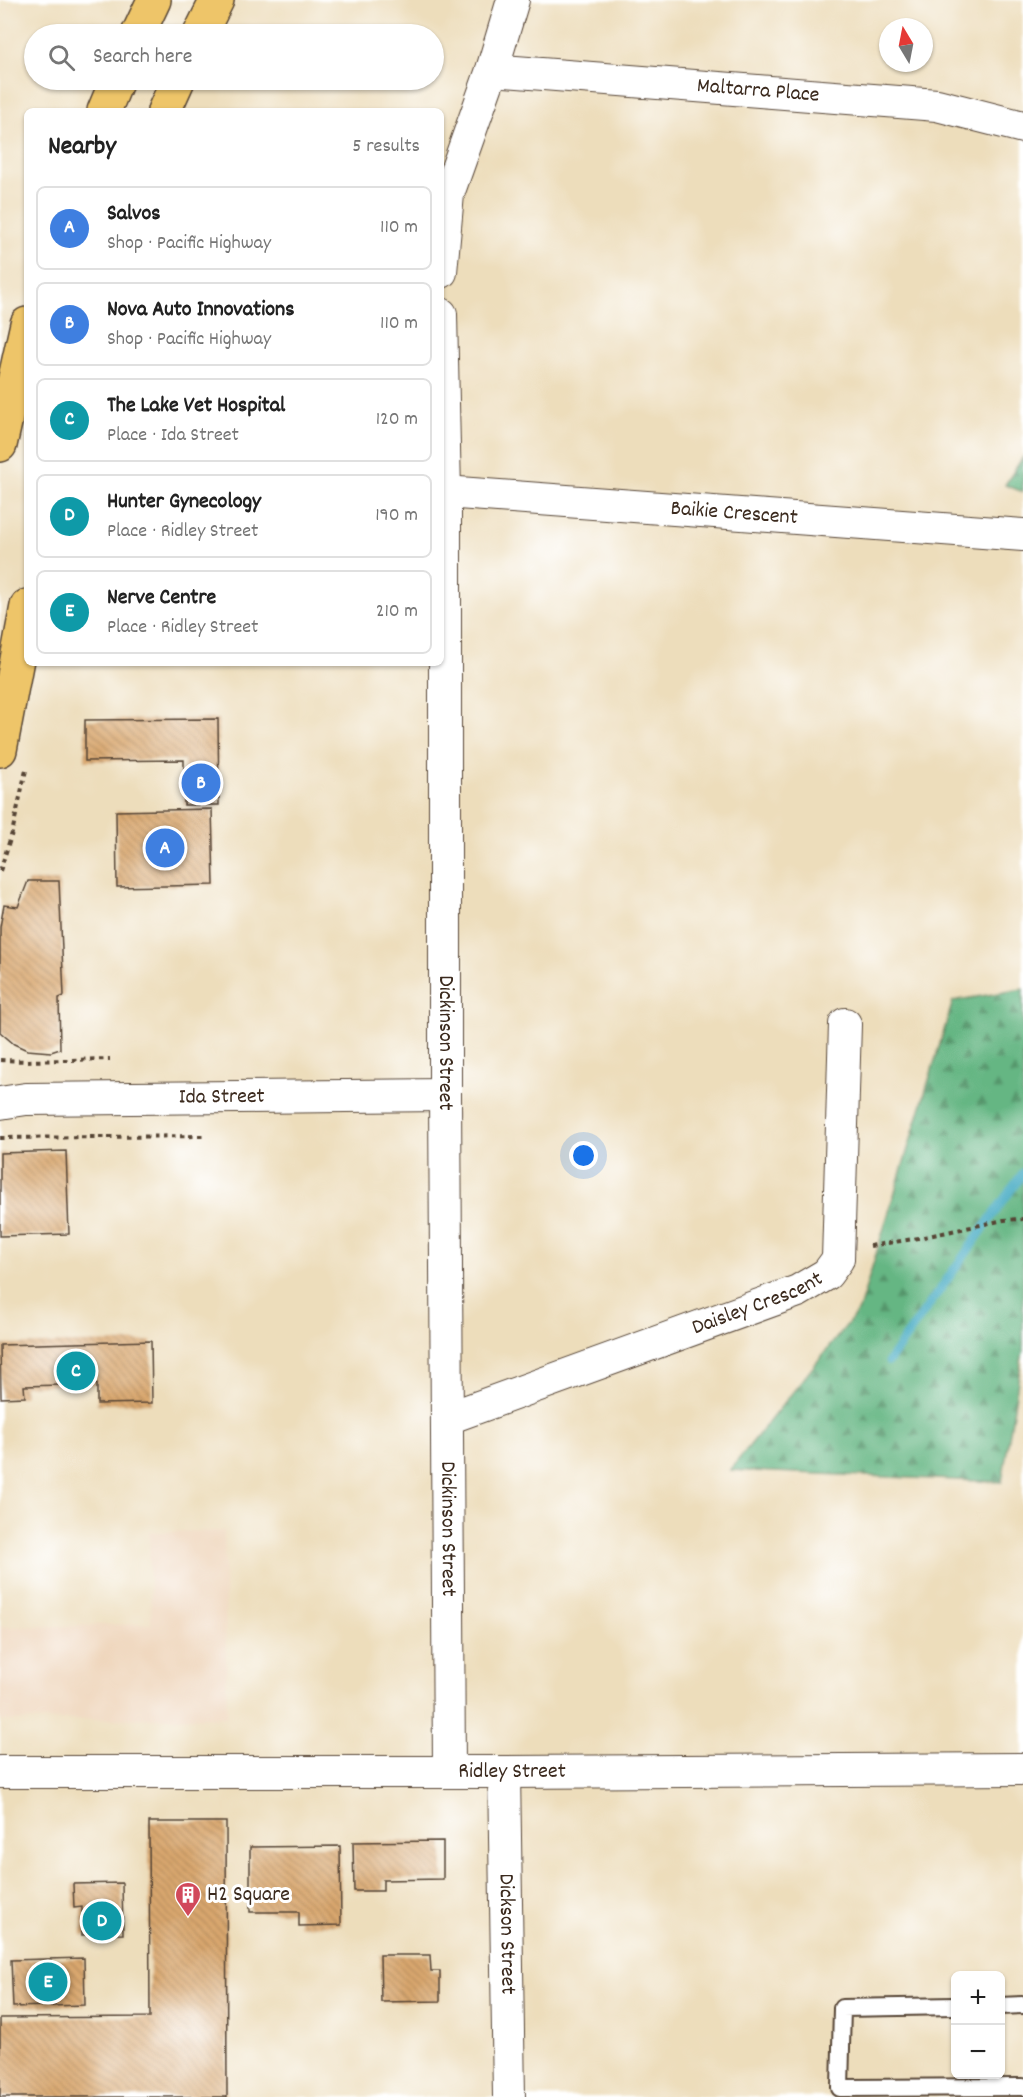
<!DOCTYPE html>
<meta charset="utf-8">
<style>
:root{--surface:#fff;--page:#f6f6f6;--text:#222;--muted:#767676;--line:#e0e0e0;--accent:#d1495b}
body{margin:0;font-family:Dekko,sans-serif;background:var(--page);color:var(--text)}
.controls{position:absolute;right:18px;bottom:18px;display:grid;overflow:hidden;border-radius:9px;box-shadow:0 2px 4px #0004}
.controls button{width:54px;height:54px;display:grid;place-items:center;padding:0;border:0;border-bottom:2px solid var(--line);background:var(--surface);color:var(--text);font:30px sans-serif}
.compass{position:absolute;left:879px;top:18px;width:54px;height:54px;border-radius:50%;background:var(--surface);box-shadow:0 2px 4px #0004;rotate:350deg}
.you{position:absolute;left:584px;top:1156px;width:21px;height:21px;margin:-15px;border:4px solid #fff;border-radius:50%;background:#1a73e8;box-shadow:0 0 0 9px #1a73e833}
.badge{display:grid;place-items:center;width:39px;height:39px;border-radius:50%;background:var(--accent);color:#fff;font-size:20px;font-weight:700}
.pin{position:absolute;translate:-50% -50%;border:3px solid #fff;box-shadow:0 2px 6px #0006}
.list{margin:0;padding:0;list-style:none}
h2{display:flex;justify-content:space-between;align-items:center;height:78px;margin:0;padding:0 24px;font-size:26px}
h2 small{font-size:20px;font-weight:400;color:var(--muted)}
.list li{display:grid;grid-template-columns:39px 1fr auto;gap:18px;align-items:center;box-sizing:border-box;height:84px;margin:0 12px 12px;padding:0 12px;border:2px solid var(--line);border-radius:9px}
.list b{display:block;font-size:22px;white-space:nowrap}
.list p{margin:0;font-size:20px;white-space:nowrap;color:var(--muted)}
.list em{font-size:20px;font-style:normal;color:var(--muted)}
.icon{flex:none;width:33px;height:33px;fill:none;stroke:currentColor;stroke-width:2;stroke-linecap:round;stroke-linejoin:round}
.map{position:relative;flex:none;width:1023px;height:2097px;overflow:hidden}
.search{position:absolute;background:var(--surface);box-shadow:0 2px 4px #0004;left:24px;top:24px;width:420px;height:66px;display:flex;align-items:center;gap:15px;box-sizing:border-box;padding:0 21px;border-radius:33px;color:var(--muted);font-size:22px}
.panel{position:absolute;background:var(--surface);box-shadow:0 2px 4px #0004;left:24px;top:108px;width:420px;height:558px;border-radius:9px}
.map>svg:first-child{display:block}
</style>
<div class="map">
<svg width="1023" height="2097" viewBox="0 0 1023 2097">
<defs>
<pattern id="forest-firs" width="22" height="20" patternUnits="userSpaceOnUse" patternTransform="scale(1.5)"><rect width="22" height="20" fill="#65b683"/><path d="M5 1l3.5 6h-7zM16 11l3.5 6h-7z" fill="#54946b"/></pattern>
<pattern id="building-back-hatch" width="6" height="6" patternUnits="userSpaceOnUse" patternTransform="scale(1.5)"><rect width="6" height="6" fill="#d9a76e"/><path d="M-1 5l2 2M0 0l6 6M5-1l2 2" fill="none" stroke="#b1885a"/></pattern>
</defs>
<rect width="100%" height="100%" fill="#fff"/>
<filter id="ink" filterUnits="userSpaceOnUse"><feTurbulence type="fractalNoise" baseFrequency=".0167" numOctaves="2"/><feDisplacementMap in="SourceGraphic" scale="12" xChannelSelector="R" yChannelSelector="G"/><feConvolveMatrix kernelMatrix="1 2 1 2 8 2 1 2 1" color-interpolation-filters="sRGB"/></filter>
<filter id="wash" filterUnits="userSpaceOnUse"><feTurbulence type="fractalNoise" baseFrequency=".008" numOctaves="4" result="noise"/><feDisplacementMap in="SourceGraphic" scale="24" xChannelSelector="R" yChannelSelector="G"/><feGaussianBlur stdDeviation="1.35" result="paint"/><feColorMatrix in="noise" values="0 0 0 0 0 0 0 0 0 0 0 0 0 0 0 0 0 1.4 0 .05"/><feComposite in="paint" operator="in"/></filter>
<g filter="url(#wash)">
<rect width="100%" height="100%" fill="#edddbb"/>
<!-- built -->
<polygon fill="#efd6bc" points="224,1531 227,1717 0,1721 0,1627 151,1624 149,1532"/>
<!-- forest -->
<g fill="url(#forest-firs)" stroke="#507050" stroke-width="1.5">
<polygon points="1023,457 1023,492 1005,485"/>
<polygon points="1023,989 1023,1350 1002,1482 730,1470 859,1310 953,1001"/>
</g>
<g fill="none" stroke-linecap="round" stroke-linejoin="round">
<!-- stream -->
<polyline stroke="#44aac3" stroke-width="9" points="889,1361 1023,1173"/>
</g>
<g id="blocks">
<!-- building -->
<g fill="url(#building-back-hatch)">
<polygon points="218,719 219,805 184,805 184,760 85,761 85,720"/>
<polygon points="212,809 214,885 117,887 116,811"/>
<polygon points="28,881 59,881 64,996 59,998 60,1049 51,1052 27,1050 14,1044 0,1032 0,927 4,905 18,907"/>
<polygon points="66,1151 69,1234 0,1236 0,1153"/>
<polygon points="151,1341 152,1403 97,1404 97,1384 24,1386 25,1397 1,1398 0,1345"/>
<polygon points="149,1822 226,1822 227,2097 0,2097 0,2018 150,2017"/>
<polygon points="443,1841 443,1879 383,1880 383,1891 354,1891 353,1842"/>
<polygon points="340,1846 341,1925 299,1926 299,1912 250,1912 250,1847"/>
<polygon points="122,1883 123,1934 82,1935 82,1907 74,1908 73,1884"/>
<polygon points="380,1955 430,1955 431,1971 440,1971 440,2001 381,2002"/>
<polygon points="84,1958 85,2005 13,2007 11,1960"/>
</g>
</g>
</g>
<g filter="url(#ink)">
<use href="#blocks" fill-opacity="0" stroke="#564536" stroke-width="1.5"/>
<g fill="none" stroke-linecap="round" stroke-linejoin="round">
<defs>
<g id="lane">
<polyline points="956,2006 842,2008 840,2088 1023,2087"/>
<polyline points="1000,2006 1023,2005"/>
</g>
<g id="street">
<path id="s1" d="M492,70L937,105L1023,127"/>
<polyline points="441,272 448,194 492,70 513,0"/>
<path id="s2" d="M441,314L445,492V1095L449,1772"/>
<path id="s3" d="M445,492L1023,535"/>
<path id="s4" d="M0,1103L26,1099L445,1095"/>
<path id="s5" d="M448,1418L798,1291L827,1274L838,1259L845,1024"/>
<path id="s6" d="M0,1772H504L1023,1769"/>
<path id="s7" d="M504,1772L509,2097"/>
</g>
<g id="highway">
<polyline points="138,34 154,0"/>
<polyline points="200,34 217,0"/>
<polyline points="104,111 117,80"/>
<polyline points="164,111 178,80"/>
<polyline points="0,445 27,324"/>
<polyline points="0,750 27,606"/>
</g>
</defs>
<!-- lane casing -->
<use href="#lane" stroke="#564536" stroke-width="20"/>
<!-- street casing -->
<use href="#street" stroke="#564536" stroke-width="34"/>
<!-- highway casing -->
<use href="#highway" stroke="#564536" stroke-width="36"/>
<!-- path -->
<g stroke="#564536" stroke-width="4" stroke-dasharray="4.5 4.5" stroke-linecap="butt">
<polyline points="0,871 12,833 26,770"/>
<polyline points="0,1060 26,1061 110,1059"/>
<polyline points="0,1138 204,1136"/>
<polyline points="870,1246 919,1238 1004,1220 1023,1219"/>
</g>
<!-- lane -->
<use href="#lane" stroke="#fff" stroke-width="16"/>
<!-- street -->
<use href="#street" stroke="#fff" stroke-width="32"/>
<!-- highway -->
<use href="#highway" stroke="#eec569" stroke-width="33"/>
</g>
</g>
<!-- icons -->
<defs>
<symbol id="building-pin" viewBox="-11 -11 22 30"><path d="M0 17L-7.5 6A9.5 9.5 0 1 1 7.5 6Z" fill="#d1495b" stroke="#fff"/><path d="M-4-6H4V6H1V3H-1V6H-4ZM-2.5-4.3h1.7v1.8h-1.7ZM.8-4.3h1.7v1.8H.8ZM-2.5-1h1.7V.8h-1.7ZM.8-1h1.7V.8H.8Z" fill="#fff"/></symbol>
</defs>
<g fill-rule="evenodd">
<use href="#building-pin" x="173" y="1880" width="30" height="40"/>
</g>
<g text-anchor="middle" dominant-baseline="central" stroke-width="6" stroke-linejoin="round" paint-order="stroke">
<!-- street labels -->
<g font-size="22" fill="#3b2a1e" stroke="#fff">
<text stroke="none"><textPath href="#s1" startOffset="267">Maltarra Place</textPath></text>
<text stroke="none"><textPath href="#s3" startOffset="290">Baikie Crescent</textPath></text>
<text stroke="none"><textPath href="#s2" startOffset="729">Dickinson Street</textPath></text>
<text stroke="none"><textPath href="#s4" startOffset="222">Ida Street</textPath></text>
<text stroke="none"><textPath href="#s5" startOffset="330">Daisley Crescent</textPath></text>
<text stroke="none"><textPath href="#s2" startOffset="1215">Dickinson Street</textPath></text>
<text stroke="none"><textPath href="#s6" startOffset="512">Ridley Street</textPath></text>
<text stroke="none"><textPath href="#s7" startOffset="162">Dickson Street</textPath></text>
</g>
<!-- poi labels -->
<g font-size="22" fill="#3b2a1e" stroke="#fff" text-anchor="start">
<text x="207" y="1895">H2 Square</text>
</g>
</g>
</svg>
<div class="controls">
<button>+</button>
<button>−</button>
</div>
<svg class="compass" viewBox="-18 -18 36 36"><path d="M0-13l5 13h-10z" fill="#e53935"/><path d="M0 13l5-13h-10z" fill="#767676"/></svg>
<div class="you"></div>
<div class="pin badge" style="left:165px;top:848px;background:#3f7fe0">A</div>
<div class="pin badge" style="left:201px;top:783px;background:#3f7fe0">B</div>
<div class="pin badge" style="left:76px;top:1371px;background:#0f9aa8">C</div>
<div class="pin badge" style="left:102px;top:1921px;background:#0f9aa8">D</div>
<div class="pin badge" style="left:48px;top:1982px;background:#0f9aa8">E</div>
<div class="search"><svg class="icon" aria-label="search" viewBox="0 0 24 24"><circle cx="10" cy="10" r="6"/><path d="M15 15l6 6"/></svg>Search here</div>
<section class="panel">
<h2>Nearby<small>5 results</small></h2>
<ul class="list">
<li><span class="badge" style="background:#3f7fe0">A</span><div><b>Salvos</b><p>Shop · Pacific Highway</p></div><em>110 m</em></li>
<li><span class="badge" style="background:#3f7fe0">B</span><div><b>Nova Auto Innovations</b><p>Shop · Pacific Highway</p></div><em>110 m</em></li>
<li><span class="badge" style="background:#0f9aa8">C</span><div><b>The Lake Vet Hospital</b><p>Place · Ida Street</p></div><em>120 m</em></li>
<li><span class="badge" style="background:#0f9aa8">D</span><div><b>Hunter Gynecology</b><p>Place · Ridley Street</p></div><em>190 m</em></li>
<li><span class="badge" style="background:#0f9aa8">E</span><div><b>Nerve Centre</b><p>Place · Ridley Street</p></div><em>210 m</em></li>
</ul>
</section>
</div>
